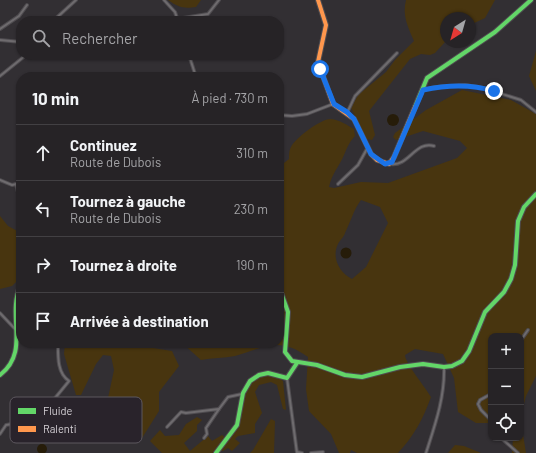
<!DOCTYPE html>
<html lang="fr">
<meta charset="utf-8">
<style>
:root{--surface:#262326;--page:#2e2b2e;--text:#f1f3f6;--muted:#a4a4a7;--line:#424043}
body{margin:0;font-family:Barlow,sans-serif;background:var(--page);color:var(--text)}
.controls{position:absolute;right:12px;bottom:12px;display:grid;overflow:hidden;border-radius:8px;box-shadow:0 1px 3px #0004}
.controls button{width:36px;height:36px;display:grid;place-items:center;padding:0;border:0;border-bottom:1px solid var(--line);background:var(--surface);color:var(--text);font:20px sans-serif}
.compass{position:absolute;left:440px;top:12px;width:36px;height:36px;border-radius:50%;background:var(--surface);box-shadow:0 1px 3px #0004;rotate:217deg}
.stop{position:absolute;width:12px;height:12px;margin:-9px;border:3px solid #1a73e8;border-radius:50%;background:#fff}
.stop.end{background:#1a73e8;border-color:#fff;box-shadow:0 1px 4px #0008}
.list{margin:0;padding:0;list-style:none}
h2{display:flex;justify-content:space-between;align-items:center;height:52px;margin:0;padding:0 16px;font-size:17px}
h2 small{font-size:13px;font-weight:400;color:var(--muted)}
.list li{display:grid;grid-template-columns:26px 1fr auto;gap:12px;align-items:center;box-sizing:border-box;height:56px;padding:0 16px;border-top:1px solid var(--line)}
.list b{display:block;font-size:15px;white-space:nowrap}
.list p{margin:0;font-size:13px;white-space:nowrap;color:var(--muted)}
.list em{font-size:13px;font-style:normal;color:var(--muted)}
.icon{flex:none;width:22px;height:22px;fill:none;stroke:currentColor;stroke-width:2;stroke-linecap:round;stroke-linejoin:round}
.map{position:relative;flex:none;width:536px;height:453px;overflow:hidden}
.search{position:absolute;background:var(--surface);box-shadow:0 1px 3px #0004;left:16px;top:16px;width:268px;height:44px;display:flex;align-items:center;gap:10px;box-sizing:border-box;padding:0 14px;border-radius:16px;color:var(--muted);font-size:15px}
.panel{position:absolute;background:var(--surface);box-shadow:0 1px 3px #0004;left:16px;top:72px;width:268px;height:276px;border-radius:16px}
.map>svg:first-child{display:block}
</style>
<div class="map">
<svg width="536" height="453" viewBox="0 0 536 453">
<rect width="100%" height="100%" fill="#322f33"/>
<!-- green -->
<g fill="#48350f" fill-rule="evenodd">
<path d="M168,0H201L196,7C183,9 178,7 168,0Z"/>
<path d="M406,0H495L485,18L470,25V18H446V41L435,53L430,55L421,54L410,59L369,111L375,135L372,140L367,139L351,108L358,95L386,72L395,60L414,41C408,27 402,16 406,0Z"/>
<polygon points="536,51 536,91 529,76"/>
<path d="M462,90L511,100L536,114V376L526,396L521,415V336H491V423H476L458,412L454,378L443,354L415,349L405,355C405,363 426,388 431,397C423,419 414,436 398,453H357L351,450L350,453H339L331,434L309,411L306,389L308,357C279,336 266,347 235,356C224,358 212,358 201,360L182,343H279V167L289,159C289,156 289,150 291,147C295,138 322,118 331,119C340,120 347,125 354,129L355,136C348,144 348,146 344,155C339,167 332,173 329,187L334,188L361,182L388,183L457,158L467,148L460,141L423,131L396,140L393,137L395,133L426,110ZM361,200L380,207L388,223L366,267L352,279C340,273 331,258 338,244C340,240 344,237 345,233C351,221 353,211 361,200Z"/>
<polygon points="0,216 8,226 21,233 21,280 19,279 12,286 0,289"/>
<polygon points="65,343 136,343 147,347 172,351 179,366 159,392 159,411 142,438 127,438 120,433 121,420 108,398 114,370 111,356 103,355 96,364 81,395 76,395 64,354"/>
<path d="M266,375H274L283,381L286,410L283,409L277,385L271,382L259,385L255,392L262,413L255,424V433L238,436L235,439L240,443L232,451L228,448L223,451L217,450L214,453H162L150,441L160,430L165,436L179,435L186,424L197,417L202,420L197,425V431L184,443L190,451L208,436L212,441L222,435L226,438C254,425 230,382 266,375Z"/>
<polygon points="271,419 275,421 274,453 250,453 253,450"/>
<polygon points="521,422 526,453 512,453 513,438 521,438"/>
<polygon points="455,445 464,446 481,453 448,453"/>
</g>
<!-- water -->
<g fill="#261c09">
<circle cx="393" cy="120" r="6"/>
<circle cx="346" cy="253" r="5.5"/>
<circle cx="42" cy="449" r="5"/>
</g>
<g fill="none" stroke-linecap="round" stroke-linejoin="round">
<defs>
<g id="street">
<polyline points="164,0 175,12 178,21"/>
<polyline points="177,19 208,14 219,0"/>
<polyline points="53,21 76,0"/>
<polyline points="0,29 19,16 27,5"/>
<polyline points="0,40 21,42"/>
<polyline points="189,55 196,77"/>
<polyline points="0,76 26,55"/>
<polyline points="423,90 436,87 465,85 483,88 521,100 536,112"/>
<polyline points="347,113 355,96 397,53"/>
<polyline points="279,115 292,116 307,114 333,104"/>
<path d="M391,164C408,167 416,140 434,146"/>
<polyline points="0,180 12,185 21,183"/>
<polyline points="16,184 19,196 21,216"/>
<polyline points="338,184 358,165 368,147"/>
<polyline points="0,313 16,330"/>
<polyline points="521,340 528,330"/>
<polyline points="287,378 297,453"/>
<polyline points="491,394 480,400 478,404 481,410 491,420"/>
<polyline points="219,409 228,397 242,394"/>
<path d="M46,418L51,403L69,381C57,373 58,356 58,343"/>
<polyline points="167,427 181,412 186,413 219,409 206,428 207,434 204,438"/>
<polyline points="0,434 6,425 46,418 51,420"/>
<polyline points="501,438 518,453"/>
<polyline points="297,452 302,453"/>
<polyline points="311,453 323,452"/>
<path d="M426,453C435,425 445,397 444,367"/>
</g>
<g id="fast">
<polyline points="415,107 427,78 495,32 531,0"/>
<polyline points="279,287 288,312 285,352 292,361 317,365 345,375 362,377 400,367 423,364 444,367 452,366 462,361 469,351 485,312 504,292 511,279 515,265 518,221 524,207 536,194"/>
<path d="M0,375C31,351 6,316 21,284"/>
<polyline points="216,453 237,425 243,393 250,381 259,375 268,373 287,378 297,363"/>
</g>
<polyline id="slow" points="318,0 326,25 318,62 333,104 354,119 371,154 377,160 389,164 394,157 415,107"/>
</defs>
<!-- street casing -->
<use href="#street" stroke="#4f4c50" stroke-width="4"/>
<!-- fast casing -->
<use href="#fast" stroke="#4f4c50" stroke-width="6"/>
<!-- slow casing -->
<use href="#slow" stroke="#4f4c50" stroke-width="6"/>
<!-- street -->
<use href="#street" stroke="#6e6b6e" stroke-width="2"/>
<!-- fast -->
<use href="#fast" stroke="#63d668" stroke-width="4"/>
<!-- slow -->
<use href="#slow" stroke="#ff974d" stroke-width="4"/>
</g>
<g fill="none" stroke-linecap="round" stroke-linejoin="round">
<!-- route -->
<path stroke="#1a73e8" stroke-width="5" d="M320,69L334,104L347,112L354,119L371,154L385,164L392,162L423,90C446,85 471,84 494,91"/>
</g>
<!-- legend -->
<rect x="10" y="397" width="132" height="46" rx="6" fill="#29232b" stroke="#5d585f" stroke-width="1"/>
<rect x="18" y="408" width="18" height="6" fill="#63d668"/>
<rect x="18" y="426" width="18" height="6" fill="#ff974d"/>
<g font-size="11" fill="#d6d2d7">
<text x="43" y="415">Fluide</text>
<text x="43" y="433">Ralenti</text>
</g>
</svg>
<div class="controls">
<button>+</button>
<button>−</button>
<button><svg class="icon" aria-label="locate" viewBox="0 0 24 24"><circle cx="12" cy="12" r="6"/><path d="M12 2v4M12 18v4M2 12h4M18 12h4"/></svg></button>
</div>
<svg class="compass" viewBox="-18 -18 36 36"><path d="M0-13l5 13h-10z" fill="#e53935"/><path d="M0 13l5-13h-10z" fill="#a4a4a7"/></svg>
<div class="stop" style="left:320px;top:69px"></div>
<div class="stop end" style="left:494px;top:91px"></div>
<div class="search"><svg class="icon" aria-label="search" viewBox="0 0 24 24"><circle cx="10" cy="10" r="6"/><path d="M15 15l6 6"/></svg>Rechercher</div>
<section class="panel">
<h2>10 min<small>À pied · 730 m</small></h2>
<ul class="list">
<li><svg class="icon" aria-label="ahead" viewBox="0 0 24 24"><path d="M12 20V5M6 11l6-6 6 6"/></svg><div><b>Continuez</b><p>Route de Dubois</p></div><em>310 m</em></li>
<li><svg class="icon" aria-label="left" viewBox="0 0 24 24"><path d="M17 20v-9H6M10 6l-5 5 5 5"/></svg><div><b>Tournez à gauche</b><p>Route de Dubois</p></div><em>230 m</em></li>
<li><svg class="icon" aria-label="right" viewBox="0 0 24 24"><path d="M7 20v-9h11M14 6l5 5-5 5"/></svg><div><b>Tournez à droite</b></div><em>190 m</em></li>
<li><svg class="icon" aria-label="arrive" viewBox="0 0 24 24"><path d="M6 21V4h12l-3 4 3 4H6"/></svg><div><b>Arrivée à destination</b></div></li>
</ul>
</section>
</div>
